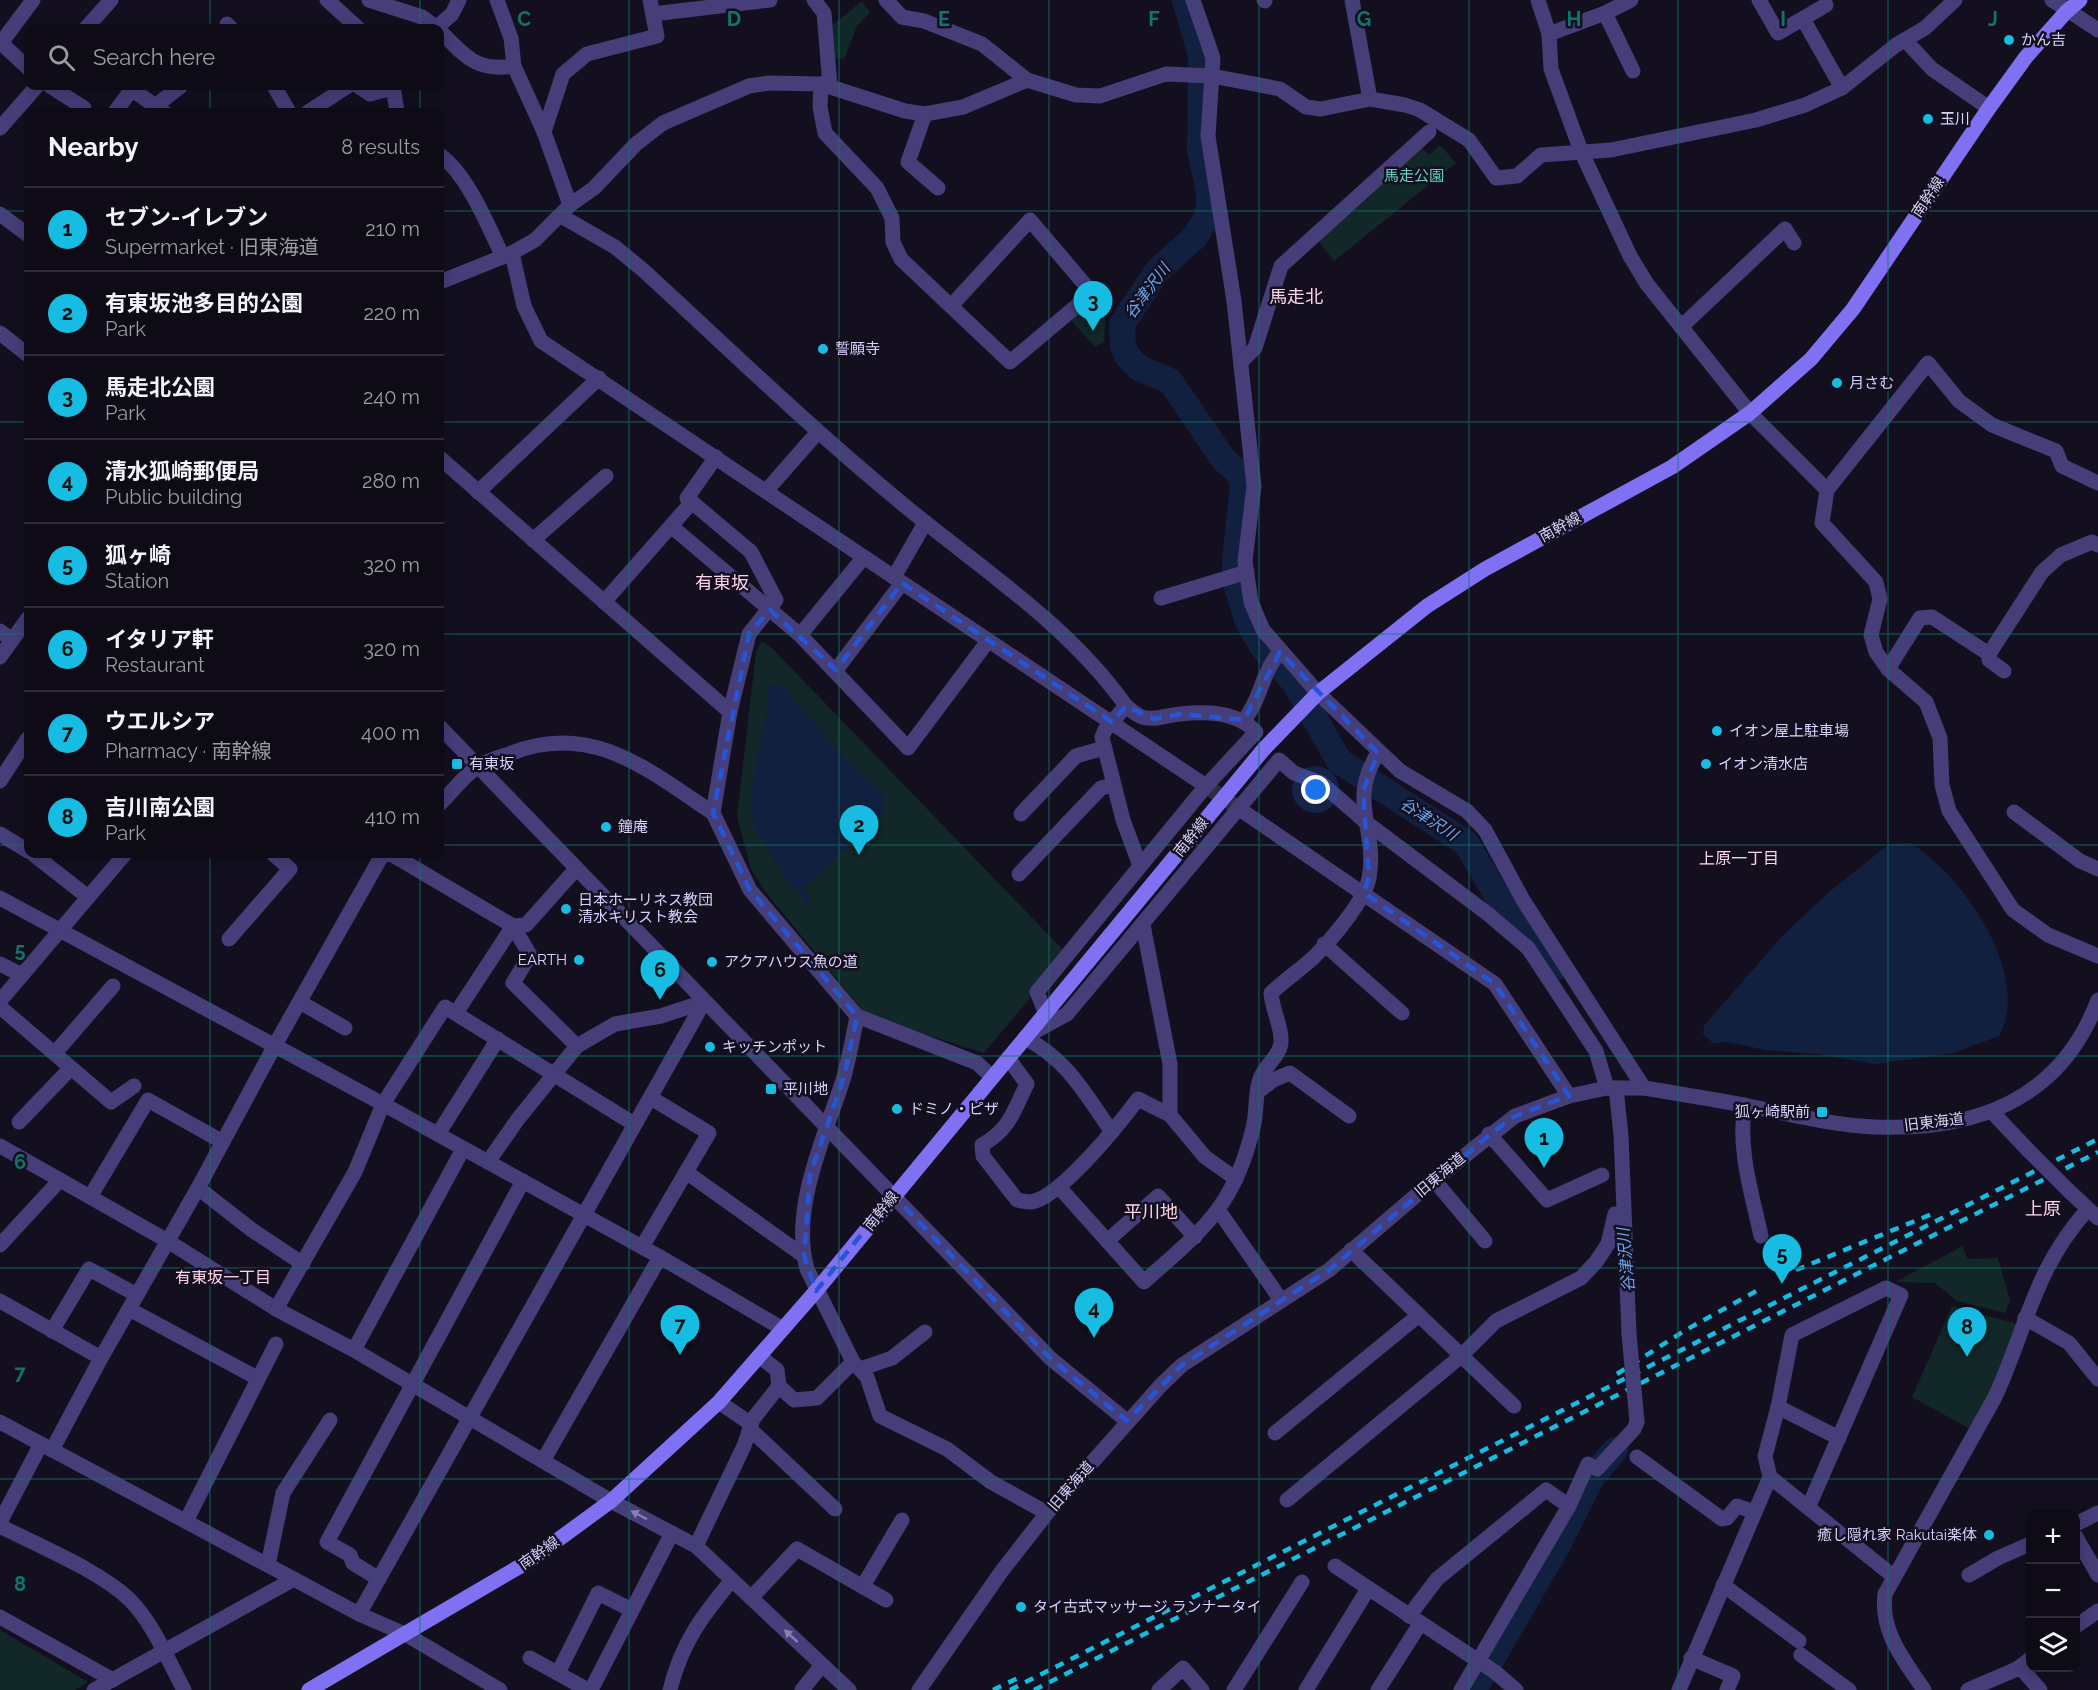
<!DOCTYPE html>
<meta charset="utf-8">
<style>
:root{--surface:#0e0b17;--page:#1c1924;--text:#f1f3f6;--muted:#9b9ba1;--line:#2e2b36;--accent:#16bce2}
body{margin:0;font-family:Raleway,"Noto Sans JP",sans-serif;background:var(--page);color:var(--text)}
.controls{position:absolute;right:18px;bottom:18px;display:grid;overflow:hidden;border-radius:12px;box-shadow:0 3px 15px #0003}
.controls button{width:54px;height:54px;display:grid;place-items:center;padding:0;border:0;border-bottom:2px solid var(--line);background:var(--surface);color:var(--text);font:30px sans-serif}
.you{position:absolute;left:1316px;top:790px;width:21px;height:21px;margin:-15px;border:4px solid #fff;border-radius:50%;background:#1a73e8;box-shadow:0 0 0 9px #1a73e833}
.badge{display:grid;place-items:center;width:39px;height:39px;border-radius:50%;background:var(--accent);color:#111;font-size:20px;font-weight:700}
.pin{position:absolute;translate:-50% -50px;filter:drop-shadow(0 2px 3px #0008)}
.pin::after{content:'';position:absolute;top:32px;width:21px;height:18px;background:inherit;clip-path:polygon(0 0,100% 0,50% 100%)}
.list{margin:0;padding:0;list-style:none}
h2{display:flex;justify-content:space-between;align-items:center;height:78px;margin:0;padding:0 24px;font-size:26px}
h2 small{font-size:20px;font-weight:400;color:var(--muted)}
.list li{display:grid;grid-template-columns:39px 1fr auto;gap:18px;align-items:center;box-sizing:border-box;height:84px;padding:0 24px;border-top:2px solid var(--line)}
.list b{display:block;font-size:22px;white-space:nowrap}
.list p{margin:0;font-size:20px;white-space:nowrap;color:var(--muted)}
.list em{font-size:20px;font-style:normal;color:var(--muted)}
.icon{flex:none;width:33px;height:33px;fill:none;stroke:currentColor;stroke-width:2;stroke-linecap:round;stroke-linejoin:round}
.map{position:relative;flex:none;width:2098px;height:1690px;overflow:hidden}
.search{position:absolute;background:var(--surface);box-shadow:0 3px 15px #0003;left:24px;top:24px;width:420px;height:66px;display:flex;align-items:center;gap:15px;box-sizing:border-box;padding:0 21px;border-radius:12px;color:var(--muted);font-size:22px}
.panel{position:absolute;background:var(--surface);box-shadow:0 3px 15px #0003;left:24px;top:108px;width:420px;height:750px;border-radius:12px}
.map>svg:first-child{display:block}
</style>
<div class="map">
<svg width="2098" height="1690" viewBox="0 0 2098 1690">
<rect width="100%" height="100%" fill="#130f1f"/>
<!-- green -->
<g fill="#122728">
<polygon points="862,1 870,12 857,26 844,59 835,58 833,25"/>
<polygon points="1440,145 1456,163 1334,261 1318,241 1364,202 1421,147 1429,155"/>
<polygon points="1096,300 1106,310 1104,342 1095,347 1071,320"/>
<polygon points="762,641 771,647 1067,954 984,1053 867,1016 764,890 751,869 737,817 756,652"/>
<polygon points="1963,1246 1967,1259 1998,1258 2010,1300 2005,1313 1957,1301 1935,1283 1895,1282"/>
<polygon points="1952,1306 2017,1324 1990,1391 1970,1429 1912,1397"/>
<polygon points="0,1630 88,1682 75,1690 0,1690"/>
</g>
<!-- water -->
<g fill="#122040">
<path d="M774,684L787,689L793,695L791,698L869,783L873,781L885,799L884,814L877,821V826L859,842H853L804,888L811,903L806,906L797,889L787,882L755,829C745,790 761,744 768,705L769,685Z"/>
<path d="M1910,843C1962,874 2033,975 1999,1036L1953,1053L1875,1064L1817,1054L1766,1050L1728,1042L1713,1043L1703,1034L1704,1026L1784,934L1828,893L1889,844Z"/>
</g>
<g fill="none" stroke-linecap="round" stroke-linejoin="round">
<!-- river -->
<g stroke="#122040" stroke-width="26">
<polyline points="1185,0 1201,56 1200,151 1209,192 1209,206 1206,219 1195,237 1158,270 1122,324 1123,346 1128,357 1139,368 1170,381 1224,460 1238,472 1243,485 1235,561 1236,584 1248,622 1264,649 1294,682 1339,761 1466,843 1501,902 1526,931 1551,971"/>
<polyline points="1474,1690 1556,1548 1592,1477 1615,1450"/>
</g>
<!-- minor-tunnel -->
<polyline stroke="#312c40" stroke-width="15" stroke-dasharray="15 8" stroke-linecap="butt" points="1206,786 1238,808"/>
<!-- minor -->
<g stroke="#453e79" stroke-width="15">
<polyline points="327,0 358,28"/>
<polyline points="369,0 422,17 437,28"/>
<polyline points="497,0 511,38 514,66 544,132 570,205"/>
<polyline points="814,0 824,13 830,86"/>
<polyline points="886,0 902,17 924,21 982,44 1027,80"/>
<polyline points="1193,0 1213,58 1208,136 1234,301 1254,486 1245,561 1251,602 1263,630 1318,693"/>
<polyline points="1264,0 1265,1"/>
<polyline points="1352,0 1370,99"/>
<polyline points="1538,0 1549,34 1551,69 1581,151 1630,256 1647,284 1750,413 1827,490 1822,523 1876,582 1880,599 1871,635 1876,652 1888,669 1926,702 1940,738 1942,785 1949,811 2013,910 2048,935 2098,956"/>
<polyline points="1759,0 1778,33 1826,5"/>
<polyline points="2052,0 2098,30"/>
<polyline points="1605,13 1633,71"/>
<polyline points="653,14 770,0"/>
<polyline points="1803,19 1842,88"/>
<polyline points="227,24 231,28"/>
<polyline points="86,28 111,0"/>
<polyline points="436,28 452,14 459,0"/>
<path d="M440,31C465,56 476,72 514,66"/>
<polyline points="1549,34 1605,13 1631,0"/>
<polyline points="1905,40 1932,69 1989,108"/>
<polyline points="0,42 28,68"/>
<polyline points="1,43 33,0"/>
<polyline points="821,84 820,107 825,133 877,188 892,218 893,242 901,259 1010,362 1092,293 1030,220 951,306"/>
<polyline points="50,86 84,108"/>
<polyline points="127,86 164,112"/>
<polyline points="274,86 289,112"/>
<polyline points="358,86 370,94 392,88"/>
<polyline points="393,86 397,112"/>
<polyline points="155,106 181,86"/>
<polyline points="115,112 132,89"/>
<polyline points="308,112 348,86"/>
<polyline points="925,114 908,162 938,188"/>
<polyline points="0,128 37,86"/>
<polyline points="544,132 563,74 587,54 657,36 650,0"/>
<path d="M440,155C468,175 488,226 503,257"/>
<polyline points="0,214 28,235"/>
<path d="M561,216L615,247L643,270C726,346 806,424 893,496C972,563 1066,621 1126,706L1105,730L1102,737L1123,820L1140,866"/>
<polyline points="512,253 524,306 541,341 1206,786"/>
<polyline points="440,282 512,253 535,240 570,205 594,188 636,144 663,123 749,86 769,83 821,84 905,111 925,114 963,107 1027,80 1076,95 1100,96 1166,74 1212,76 1280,89 1306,107 1321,109 1370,99 1405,105 1420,110 1469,140 1496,178 1517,176 1541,155 1611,150 1756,120 1805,105 1842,88 1896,45 1925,28 1955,0"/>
<polyline points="1681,327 1785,229 1794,243"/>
<polyline points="1242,361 1255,348 1281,266 1429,132"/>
<polyline points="716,457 687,498 751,552 776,600 749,634 730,712"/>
<polyline points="440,458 730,712 713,813 750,890 857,1016 977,1063 992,1077"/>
<polyline points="1827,490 1928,363 1959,401 1992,425 2056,451 2062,466 2098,483"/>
<polyline points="766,491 817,433"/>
<polyline points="478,492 599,378"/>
<polyline points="671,526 800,635 908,748 988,641"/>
<polyline points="533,540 606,476"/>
<polyline points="894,577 925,523"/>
<polyline points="1161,598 1247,572"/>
<polyline points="604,602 692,502"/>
<polyline points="0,631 12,640"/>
<polyline points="800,635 864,557"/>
<polyline points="1989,654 2042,572 2061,555 2092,542 2098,545"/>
<polyline points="0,657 28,618"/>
<polyline points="1888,669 1920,618 1932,617 1989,654 1989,660 2004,671"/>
<polyline points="836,670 902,583"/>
<path d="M1244,720C1261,700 1262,671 1280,652"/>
<polyline points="0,781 28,738"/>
<path d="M440,804C452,792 465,774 479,766C488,760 500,757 509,754C591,720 648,770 713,813"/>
<polyline points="1238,808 1495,984 1569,1096"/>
<polyline points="2014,812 2080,861 2098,869"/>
<polyline points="1021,814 1076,756 1104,748"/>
<polyline points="0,834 28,851"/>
<polyline points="33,854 88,897"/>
<polyline points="391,854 513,926 530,955 513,983 577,1046"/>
<polyline points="1019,874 1101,788 1113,785"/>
<polyline points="0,898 383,1104 660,1257 783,1329"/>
<polyline points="1143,925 1170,1064 1170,1115 1205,1157 1236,1179"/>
<polyline points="229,939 290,869 273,854"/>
<polyline points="1324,944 1402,1013"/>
<polyline points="0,964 22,975"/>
<polyline points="0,1001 125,854"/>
<polyline points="300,1002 345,1028"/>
<polyline points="0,1007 111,1102 134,1086"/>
<polyline points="456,1013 513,926 526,925 576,869"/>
<path d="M1046,1014L1037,992L1206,786L1256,732C1238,712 1205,711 1180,714C1167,715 1154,721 1142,717C1136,715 1131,710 1126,706"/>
<path d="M857,1016C853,1037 849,1059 843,1080C825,1136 790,1209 807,1269L853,1362L867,1377L880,1416L947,1449L991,1482L1047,1513"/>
<polyline points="1027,1036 1067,1014 1279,760 1294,773 1321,783 1367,823 1488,914 1528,948 1596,1051 1607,1088"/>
<path d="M1025,1038C1068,1060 1085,1094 1112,1132"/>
<polyline points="55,1053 113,986"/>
<path d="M1008,1058L1027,1084C1013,1112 1010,1129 982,1145L983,1156L1017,1200C1021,1201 1027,1202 1031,1202C1060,1198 1120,1123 1138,1099L1170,1115"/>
<polyline points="1616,1088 1621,1135 1629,1334"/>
<polyline points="1259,1091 1273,1080 1290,1073 1349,1116"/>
<path d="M1745,1105C1737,1148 1752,1194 1761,1236"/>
<polyline points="1992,1112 2029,1151"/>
<polyline points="19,1122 71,1068"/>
<polyline points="438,1134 498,1039"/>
<polyline points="1489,1134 1547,1200 1602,1175"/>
<polyline points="0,1146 166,1240 276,1309 354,1350 611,1501 696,1546 849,1690"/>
<polyline points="488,1162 518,1119 577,1046 615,1024 661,1016 704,1002"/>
<polyline points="686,1172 804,1256"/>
<polyline points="1434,1180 1485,1241"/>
<path d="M1059,1187L1144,1282C1202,1230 1234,1208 1253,1128C1257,1113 1255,1097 1259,1082C1262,1066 1283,1056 1281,1038C1280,1023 1272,1008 1271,993C1285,980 1300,970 1314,957C1330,941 1365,901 1369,878C1378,829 1347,802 1378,753"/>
<polyline points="198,1188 252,1230 303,1264"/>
<polyline points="2069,1191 2098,1218"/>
<polyline points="90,1197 148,1100 223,1142"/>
<polyline points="1219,1211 1281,1300"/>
<polyline points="1107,1241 1158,1196 1195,1237"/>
<polyline points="0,1245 60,1180"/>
<polyline points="642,1247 709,1133 651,1098"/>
<polyline points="1351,1250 1514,1406"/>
<polyline points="0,1301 101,1358"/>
<polyline points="129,1309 257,1378"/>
<polyline points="276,1309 355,1172 383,1104 445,1007 634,1124"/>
<polyline points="2025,1318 2069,1343 2098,1379"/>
<polyline points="52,1331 89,1269 137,1295"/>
<polyline points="354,1350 463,1149"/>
<polyline points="860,1369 892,1358 925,1332"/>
<polyline points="779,1386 794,1400 817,1398 853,1362"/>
<polyline points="719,1402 751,1424"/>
<polyline points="1778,1407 1839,1438"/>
<polyline points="0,1422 359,1614"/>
<polyline points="750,1429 835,1509"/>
<polyline points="1275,1433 1419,1315"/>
<polyline points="52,1450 101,1358 198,1188 275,1045 381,857 387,854"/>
<polyline points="1637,1457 1722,1519 1727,1518 1737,1506 1755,1512"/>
<polyline points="544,1459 660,1257"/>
<polyline points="1287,1500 1460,1357 1496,1321 1581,1278 1596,1262 1608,1244 1615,1214 1623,1214"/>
<polyline points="1808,1508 1901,1295 1886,1288 1792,1335 1778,1407 1765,1456 1770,1477 1893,1576"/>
<polyline points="186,1521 276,1344"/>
<polyline points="0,1522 41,1444"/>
<polyline points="2076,1524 2098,1513"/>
<path d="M0,1526C39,1546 98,1570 129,1599C153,1623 168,1660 184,1690"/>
<polyline points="2076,1537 2098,1575"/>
<polyline points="696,1546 744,1446 753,1419 779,1386 777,1370 759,1356"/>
<polyline points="268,1565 283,1493 330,1420"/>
<polyline points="1335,1566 1495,1672 1516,1690"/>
<polyline points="1969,1575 1998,1558 2030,1544"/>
<polyline points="379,1579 353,1563 350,1555 327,1542 523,1181"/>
<polyline points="1723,1585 1799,1641"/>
<polyline points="863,1586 902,1520"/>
<polyline points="751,1598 797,1549 886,1600"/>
<polyline points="1409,1616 1437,1579 1546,1490 1569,1506"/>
<polyline points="0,1617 113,1680"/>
<polyline points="2076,1626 2098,1611"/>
<polyline points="1801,1655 1849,1690"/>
<polyline points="530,1658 588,1690"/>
<polyline points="1691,1658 1733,1676 1727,1690"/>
<polyline points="2020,1667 2040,1690"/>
<polyline points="558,1673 598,1593 632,1610"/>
<polyline points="94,1690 294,1579"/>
<polyline points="500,1690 407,1635 359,1614 704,1002"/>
<polyline points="591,1690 672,1533"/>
<path d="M670,1690C681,1644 702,1616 732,1580"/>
<polyline points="802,1690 822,1665"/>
<polyline points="1159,1690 1183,1668 1202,1690"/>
<polyline points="1234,1690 1302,1582"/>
<polyline points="1306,1690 1368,1589"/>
<polyline points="1378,1690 1420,1624"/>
<polyline points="1461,1690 1569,1506 1588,1464 1597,1469 1634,1429 1637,1422"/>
<polyline points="1679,1690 1770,1477"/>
<path d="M1924,1690C1904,1660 1880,1632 1885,1594L1995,1397C2027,1327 2034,1269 2088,1209"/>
<polyline points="1968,1690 2017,1669 2030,1659"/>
</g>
<!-- tertiary -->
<g stroke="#453e79" stroke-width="15">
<polyline points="0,333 28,355"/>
<polyline points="1318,693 1400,771 1467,811 1485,830 1523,900 1644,1088"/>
<polyline points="440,727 1050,1358 1127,1421"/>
<path d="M919,1690L1001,1572L1047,1513L1161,1385L1182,1365L1329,1270L1434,1180L1515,1116L1569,1096L1607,1088H1644C1679,1094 1714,1099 1748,1106C1789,1114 1832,1125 1874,1127C1975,1131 2060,1101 2098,1000"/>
</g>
<!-- secondary -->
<polyline stroke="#7f71f1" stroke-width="15" points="309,1690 529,1561 611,1501 719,1402 816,1291 1263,750 1318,693 1427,606 1485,569 1672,467 1750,413 1811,359 1853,309 1989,108 2026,57 2066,12 2080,0"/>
<!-- rail -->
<g stroke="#16bce2" stroke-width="4.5" stroke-dasharray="9 8" stroke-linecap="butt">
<polyline points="1796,1270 1932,1214"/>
<polyline points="1617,1374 1684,1331 1760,1289"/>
<polyline points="993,1690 1018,1678"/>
<polyline points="1010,1690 2098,1139"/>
<polyline points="1034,1690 2098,1152"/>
</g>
<!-- minor-bridge -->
<g stroke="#453e79" stroke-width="15">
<polyline points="2029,1151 2069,1191"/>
<polyline points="1629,1334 1637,1422"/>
</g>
</g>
<!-- one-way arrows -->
<defs><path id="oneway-solid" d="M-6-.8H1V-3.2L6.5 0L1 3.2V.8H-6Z" transform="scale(1.5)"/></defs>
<g fill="#8880b4">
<use href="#oneway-solid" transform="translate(639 1515) rotate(-152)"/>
<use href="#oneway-solid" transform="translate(791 1636) rotate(-137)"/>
</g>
<!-- marked area -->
<path fill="none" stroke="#2655da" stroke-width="4.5" stroke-dasharray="12 8" stroke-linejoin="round" d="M902,583L1112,722L1126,706L1154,719L1181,714L1244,720L1280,652L1378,753L1363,791L1369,877L1364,893L1495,984L1569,1096L1515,1116L1493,1132L1329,1270L1182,1365L1127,1421L1050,1358L893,1195L816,1291L804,1256L810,1175L844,1077L857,1016L750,890L713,813L749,634L770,610L836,670Z"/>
<!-- grid -->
<path fill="none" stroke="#0f766e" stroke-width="1.5" stroke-opacity="0.55" d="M210,0V28M420,0V28M629,0V1690M839,0V1690M1049,0V1690M1259,0V1690M1469,0V1690M1678,0V1690M1888,0V1690M210,86V112M420,86V112M0,211H28M440,211H2098M0,422H28M440,422H2098M0,634H28M440,634H2098M0,845H28M440,845H2098M210,854V1690M420,854V1690M0,1056H2098M0,1268H2098M0,1479H2098"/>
<!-- markers -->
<g fill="#16bce2" stroke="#130f1f" stroke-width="2">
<circle cx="2009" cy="40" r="6"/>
<circle cx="1928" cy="119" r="6"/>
<circle cx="823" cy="349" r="6"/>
<circle cx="1837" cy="383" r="6"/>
<circle cx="1717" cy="731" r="6"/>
<rect x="451" y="758" width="12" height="12" rx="3"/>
<circle cx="1706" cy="764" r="6"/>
<circle cx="606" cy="827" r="6"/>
<circle cx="566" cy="909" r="6"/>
<circle cx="579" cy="960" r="6"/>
<circle cx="712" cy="962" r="6"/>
<circle cx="710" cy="1047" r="6"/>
<rect x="765" y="1083" width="12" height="12" rx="3"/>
<circle cx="897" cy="1109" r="6"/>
<rect x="1816" y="1106" width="12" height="12" rx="3"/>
<circle cx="1989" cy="1535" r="6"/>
<circle cx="1021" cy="1607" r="6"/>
</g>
<g text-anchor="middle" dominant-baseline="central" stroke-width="5" stroke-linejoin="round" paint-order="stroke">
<!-- poi labels -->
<g font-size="15" fill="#d9d1fb" stroke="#130f1f" text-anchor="start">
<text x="2021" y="40">かん吉</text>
<text x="1940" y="119">玉川</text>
<text x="835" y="349">誓願寺</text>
<text x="1849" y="383">月さむ</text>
<text x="1729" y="731">イオン屋上駐車場</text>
<text x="469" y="764">有東坂</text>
<text x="1718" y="764">イオン清水店</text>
<text x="618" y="827">鐘庵</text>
<text x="578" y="900">日本ホーリネス教団<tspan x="578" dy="17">清水キリスト教会</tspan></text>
<text x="567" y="960" text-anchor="end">EARTH</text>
<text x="724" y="962">アクアハウス魚の道</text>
<text x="722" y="1047">キッチンポット</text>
<text x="783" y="1089">平川地</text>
<text x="909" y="1109">ドミノ・ピザ</text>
<text x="1810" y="1112" text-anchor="end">狐ヶ崎駅前</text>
<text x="1977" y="1535" text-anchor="end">癒し隠れ家 Rakutai楽体</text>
<text x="1033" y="1607">タイ古式マッサージ ランナータイ</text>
</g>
<!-- park labels -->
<g font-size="15" fill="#64d3c1" stroke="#130f1f">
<text x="1414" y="176">馬走公園</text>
</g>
<!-- street labels -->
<g font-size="15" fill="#d9d1fb" stroke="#130f1f">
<text transform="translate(1928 197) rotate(-56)">南幹線</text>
<text transform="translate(1560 527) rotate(-29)">南幹線</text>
<text transform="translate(1191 837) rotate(-51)">南幹線</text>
<text transform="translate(1934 1122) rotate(-7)">旧東海道</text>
<text transform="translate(1440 1175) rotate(-40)">旧東海道</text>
<text transform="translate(881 1211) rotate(-51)">南幹線</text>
<text transform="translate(1071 1486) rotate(-49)">旧東海道</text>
<text transform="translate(539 1553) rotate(-35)">南幹線</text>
</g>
<!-- water labels -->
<g font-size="16" font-style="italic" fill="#69a6f1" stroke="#130f1f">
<text transform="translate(1147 291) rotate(-53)">谷津沢川</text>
<text transform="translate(1429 819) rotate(33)">谷津沢川</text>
<text transform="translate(1626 1260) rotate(-95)">谷津沢川</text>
</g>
<!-- neighbourhood labels -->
<g font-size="16" fill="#fbd3e9" stroke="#130f1f">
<text x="1739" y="858">上原一丁目</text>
<text x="223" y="1277">有東坂一丁目</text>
</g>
<!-- quarter labels -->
<g font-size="18" fill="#fbd3e9" stroke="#130f1f">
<text x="1296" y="296">馬走北</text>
<text x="722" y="582">有東坂</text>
<text x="2043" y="1208">上原</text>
<text x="1151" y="1211">平川地</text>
</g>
</g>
<g font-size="20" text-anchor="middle" font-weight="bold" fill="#0f766e" stroke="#130f1f" stroke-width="5" stroke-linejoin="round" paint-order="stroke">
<text x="524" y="26">C</text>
<text x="734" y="26">D</text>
<text x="944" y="26">E</text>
<text x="1154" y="26">F</text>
<text x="1364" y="26">G</text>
<text x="1574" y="26">H</text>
<text x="1783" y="26">I</text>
<text x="1993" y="26">J</text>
<text x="20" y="957">5</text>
<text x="20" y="1169">6</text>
<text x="20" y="1380">7</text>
<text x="20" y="1591">8</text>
</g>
</svg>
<div class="controls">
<button>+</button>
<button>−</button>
<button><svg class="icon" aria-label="layers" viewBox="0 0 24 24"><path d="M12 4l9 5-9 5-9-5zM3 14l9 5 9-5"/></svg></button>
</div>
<div class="you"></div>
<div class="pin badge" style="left:1544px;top:1168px">1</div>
<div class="pin badge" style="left:859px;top:855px">2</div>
<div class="pin badge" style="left:1093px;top:331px">3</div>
<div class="pin badge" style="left:1094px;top:1338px">4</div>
<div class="pin badge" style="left:1782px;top:1284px">5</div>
<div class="pin badge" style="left:660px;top:1000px">6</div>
<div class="pin badge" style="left:680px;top:1355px">7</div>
<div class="pin badge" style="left:1967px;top:1357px">8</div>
<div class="search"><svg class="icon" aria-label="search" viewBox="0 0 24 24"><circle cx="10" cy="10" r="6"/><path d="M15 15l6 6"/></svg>Search here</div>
<section class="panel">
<h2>Nearby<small>8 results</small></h2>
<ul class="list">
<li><span class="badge">1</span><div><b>セブン-イレブン</b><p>Supermarket · 旧東海道</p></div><em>210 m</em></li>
<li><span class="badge">2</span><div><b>有東坂池多目的公園</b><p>Park</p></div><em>220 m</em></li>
<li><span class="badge">3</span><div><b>馬走北公園</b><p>Park</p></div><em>240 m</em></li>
<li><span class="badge">4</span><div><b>清水狐崎郵便局</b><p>Public building</p></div><em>280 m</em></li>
<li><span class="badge">5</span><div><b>狐ヶ崎</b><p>Station</p></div><em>320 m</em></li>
<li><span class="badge">6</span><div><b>イタリア軒</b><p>Restaurant</p></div><em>320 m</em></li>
<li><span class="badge">7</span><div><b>ウエルシア</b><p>Pharmacy · 南幹線</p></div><em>400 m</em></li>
<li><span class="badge">8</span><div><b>吉川南公園</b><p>Park</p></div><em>410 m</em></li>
</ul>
</section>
</div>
